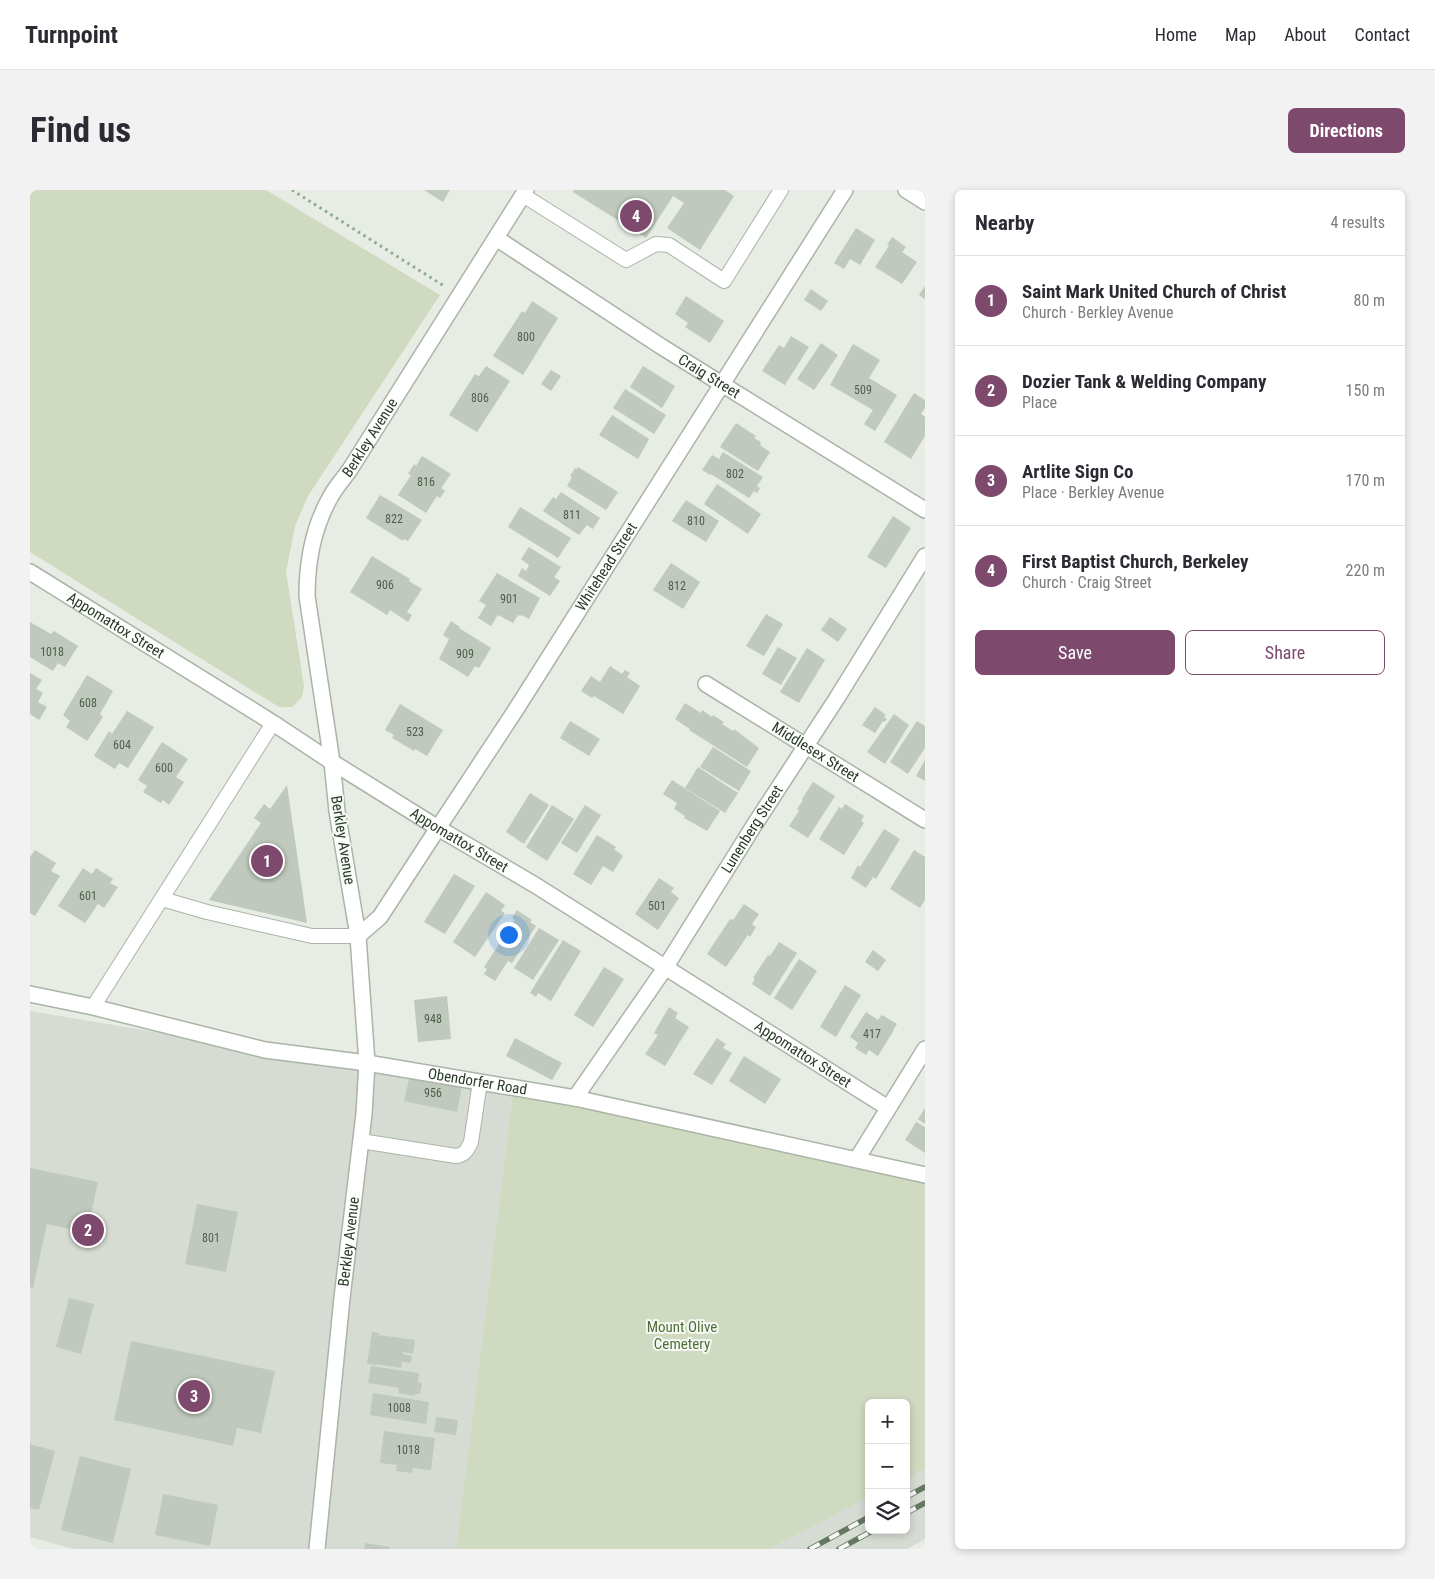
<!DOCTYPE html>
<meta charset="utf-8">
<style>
:root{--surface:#fff;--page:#f2f2f3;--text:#2b2b33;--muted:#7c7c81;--line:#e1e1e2;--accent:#7d496d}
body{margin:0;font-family:"Roboto Condensed",sans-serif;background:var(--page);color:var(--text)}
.controls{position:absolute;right:15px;bottom:15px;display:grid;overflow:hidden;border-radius:8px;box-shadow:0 2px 8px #0003}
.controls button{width:45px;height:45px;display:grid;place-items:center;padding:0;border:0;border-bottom:1px solid var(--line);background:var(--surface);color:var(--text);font:25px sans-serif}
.you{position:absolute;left:478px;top:744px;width:18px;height:18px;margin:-12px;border:4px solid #fff;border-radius:50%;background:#1a73e8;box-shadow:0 0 0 8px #1a73e833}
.badge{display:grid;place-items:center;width:32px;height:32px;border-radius:50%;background:var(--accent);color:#fff;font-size:16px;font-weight:700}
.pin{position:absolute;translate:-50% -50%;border:2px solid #fff;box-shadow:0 1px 5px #0006}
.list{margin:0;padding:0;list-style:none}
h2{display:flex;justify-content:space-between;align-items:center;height:65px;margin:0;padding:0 20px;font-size:21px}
h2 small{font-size:16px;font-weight:400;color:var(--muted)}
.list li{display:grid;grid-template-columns:32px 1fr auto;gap:15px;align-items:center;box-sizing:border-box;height:90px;padding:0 20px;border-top:1px solid var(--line)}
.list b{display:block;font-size:19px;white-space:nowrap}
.list p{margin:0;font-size:16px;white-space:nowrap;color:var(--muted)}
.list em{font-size:16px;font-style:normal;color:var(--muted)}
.actions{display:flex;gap:10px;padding:15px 20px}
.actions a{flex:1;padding:11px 0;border:1px solid var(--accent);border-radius:8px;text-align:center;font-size:18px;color:var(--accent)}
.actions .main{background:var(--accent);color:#fff}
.icon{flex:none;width:28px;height:28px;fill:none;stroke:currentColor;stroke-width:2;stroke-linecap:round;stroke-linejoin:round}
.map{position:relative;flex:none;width:895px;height:1359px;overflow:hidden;border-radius:8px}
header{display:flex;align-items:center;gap:30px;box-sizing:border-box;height:70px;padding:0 25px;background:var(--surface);border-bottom:1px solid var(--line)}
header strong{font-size:24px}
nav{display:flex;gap:28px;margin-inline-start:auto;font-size:18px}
.intro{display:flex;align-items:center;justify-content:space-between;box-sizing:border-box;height:120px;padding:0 30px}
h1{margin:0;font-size:35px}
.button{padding:12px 22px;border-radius:8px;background:var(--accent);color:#fff;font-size:18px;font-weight:700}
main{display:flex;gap:30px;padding:0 30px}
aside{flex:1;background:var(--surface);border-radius:8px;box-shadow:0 2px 8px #0003}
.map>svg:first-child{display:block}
</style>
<header>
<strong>Turnpoint</strong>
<nav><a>Home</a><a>Map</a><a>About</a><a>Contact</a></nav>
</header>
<div class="intro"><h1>Find us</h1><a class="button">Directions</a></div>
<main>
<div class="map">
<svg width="895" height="1359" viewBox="0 0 895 1359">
<rect width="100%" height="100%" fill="#e7ece4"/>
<!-- built -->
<g fill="#d6dcd3">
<polygon points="0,821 483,902 426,1359 43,1359 0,1347"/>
<polygon points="895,1246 895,1349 877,1359 687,1359 839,1277 839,1340 876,1340 876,1256"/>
</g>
<!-- green -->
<g fill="#cfdac0">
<polygon points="0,0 236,0 410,105 278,306 265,336 256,382 274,496 272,507 262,517 249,517 0,362"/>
<polygon points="483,902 895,993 895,1278 876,1288 876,1213 839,1213 839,1307 738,1359 426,1359"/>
</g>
<!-- building -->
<g fill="#c0c9bd">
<polygon points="394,0 420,0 413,12"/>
<polygon points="544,0 695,0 704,6 670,60 637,38 654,13 643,6 616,48 543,2"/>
<polygon points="826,38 845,50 830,75 820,69 814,79 804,73"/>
<polygon points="862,47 876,57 872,62 887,72 872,94 845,77 859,56 857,55"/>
<polygon points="895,96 895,109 889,105"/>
<polygon points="781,99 798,111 791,121 774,110"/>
<polygon points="656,106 694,131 680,153 655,137 658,133 645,124"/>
<polygon points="502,111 528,128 493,185 463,166 492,121 495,123"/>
<polygon points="761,146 779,157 755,195 732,181 749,155 754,158"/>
<polygon points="791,153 808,165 784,200 767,189"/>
<polygon points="823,154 850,170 839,188 867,205 845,241 834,234 843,220 800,195"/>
<polygon points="456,176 480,191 447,242 419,225 445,184 449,186"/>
<polygon points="613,176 645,196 632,218 600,197"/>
<polygon points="521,180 531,186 521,201 511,194"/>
<polygon points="595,199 636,225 624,244 583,218"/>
<polygon points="884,203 895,210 895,218 891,224 895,227 895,246 881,269 854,252"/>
<polygon points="582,225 619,249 608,269 569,245"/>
<polygon points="706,233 726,246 724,248 731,252 730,255 740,262 728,281 690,257"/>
<polygon points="693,262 733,287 727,296 730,298 727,303 724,301 719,308 681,284 680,285 672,280 682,265 689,269"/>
<polygon points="392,266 421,284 411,298 415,301 410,308 407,306 396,323 368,305 381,285 378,284 384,274 386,276"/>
<polygon points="548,277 588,302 576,320 537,296 542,287 540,286 545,278 547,279"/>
<polygon points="687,294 731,324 718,344 674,314"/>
<polygon points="531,302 570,328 563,339 557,335 549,345 513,321 523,307 526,309"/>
<polygon points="350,305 392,330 378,351 374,349 373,351 336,328"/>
<polygon points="656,310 689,331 676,352 642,331"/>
<polygon points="490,317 541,348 528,368 478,337"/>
<polygon points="863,326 881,338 856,378 837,367"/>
<polygon points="499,357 531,377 524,387 530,391 520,406 488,386 492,378 496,381 499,375 491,369"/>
<polygon points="342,366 380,389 379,391 392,399 377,422 382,425 378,432 360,420 357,425 320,402"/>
<polygon points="641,373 670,392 653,419 623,400"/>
<polygon points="467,383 510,408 499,429 491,425 490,426 488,425 483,433 468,425 461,436 448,428 456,415 449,411"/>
<polygon points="736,424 753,434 734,466 716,456"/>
<polygon points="800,427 817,439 808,452 791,440"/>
<polygon points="421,431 430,437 429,438 461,458 449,478 445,476 438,487 409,469 419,449 413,445"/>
<polygon points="0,432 21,444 24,441 48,456 35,477 28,473 23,481 0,467"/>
<polygon points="748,457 767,468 751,495 732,484"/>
<polygon points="777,458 795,470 769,513 750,502"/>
<polygon points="580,476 592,484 595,480 600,483 597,487 610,496 593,524 564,506 562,508 551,501 561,486 570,492"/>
<polygon points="0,483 12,490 6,499 13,503 8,512 17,517 9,530 0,524"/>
<polygon points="57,485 83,501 70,524 73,527 57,551 36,537 40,531 33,525"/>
<polygon points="655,513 671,523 672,520 682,527 683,525 694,532 692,534 703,541 704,539 729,558 717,577 659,540 660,539 645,529"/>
<polygon points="370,514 413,540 397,566 385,559 384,561 362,548 364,545 355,540"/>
<polygon points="845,517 856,525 854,527 857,529 854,532 853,531 845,543 832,535"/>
<polygon points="97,521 124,537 98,578 89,573 85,579 64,566 79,541 82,544"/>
<polygon points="864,524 879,535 855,574 837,562"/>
<polygon points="540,531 570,549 559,566 530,548"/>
<polygon points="887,531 895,536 895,558 878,584 860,572"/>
<polygon points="132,552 158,569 146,587 154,592 139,615 133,610 131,613 113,602 117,596 108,590"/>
<polygon points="683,557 721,581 709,601 670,577"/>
<polygon points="895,570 895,591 886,586"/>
<polygon points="668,577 708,603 695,623 655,598"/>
<polygon points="642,590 690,621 677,641 654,628 655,626 644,619 647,613 633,604"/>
<polygon points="783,592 805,606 778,648 759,636 769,621 767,619 773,610 772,609"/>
<polygon points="257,595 277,733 179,710 231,633 224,628 234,614 240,619"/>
<polygon points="500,603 519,615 494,654 476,642"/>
<polygon points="815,614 834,626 831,631 834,633 814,665 789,649 809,617 812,619"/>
<polygon points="522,615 544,629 517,671 496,657"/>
<polygon points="555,615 571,625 547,663 531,653"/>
<polygon points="854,639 870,649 846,689 843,687 836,698 821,688 828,675 830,677"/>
<polygon points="567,645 586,657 584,659 593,666 583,682 573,676 561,695 543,684"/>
<polygon points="5,660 26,673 21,681 30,686 5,726 0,723 0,667"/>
<polygon points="884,660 895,667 895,710 890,718 860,699"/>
<polygon points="53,678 62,684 66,678 83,689 80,693 88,697 74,718 68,714 55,733 28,716"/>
<polygon points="424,684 445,696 415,744 394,732"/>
<polygon points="629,688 644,698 641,702 649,708 628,740 605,724"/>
<polygon points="456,702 475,715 471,721 475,723 445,767 423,752"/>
<polygon points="714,714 729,724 722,734 726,737 720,747 718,745 696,777 677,764 700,729 703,730"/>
<polygon points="487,720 502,730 500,732 506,736 482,773 478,771 465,791 454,784 457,779 454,777 485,730 482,728"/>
<polygon points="509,738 529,750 503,790 484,778"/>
<polygon points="533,750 551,761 521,811 508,803 506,807 500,803"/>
<polygon points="749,752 767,763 740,806 722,794 725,789 723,788 738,765 740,766"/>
<polygon points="843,760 856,770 848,781 835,772"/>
<polygon points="769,769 787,781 762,820 744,808"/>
<polygon points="574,777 594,789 563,837 544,825"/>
<polygon points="815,795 831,805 806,847 790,837"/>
<polygon points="417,806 421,849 388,852 384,810"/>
<polygon points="639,817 648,823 645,828 659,837 635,876 615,864 628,845 624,843"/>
<polygon points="836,822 848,830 852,825 867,834 863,840 864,840 848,866 839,860 836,865 825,858 828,853 820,847"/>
<polygon points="485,848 532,873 522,890 476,866"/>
<polygon points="687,848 696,854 693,858 702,863 682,895 663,884"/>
<polygon points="714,866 751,889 735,914 699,891"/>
<polygon points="380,885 432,895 427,922 374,911"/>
<polygon points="895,918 895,934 888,929"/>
<polygon points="886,932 895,937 895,963 875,950"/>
<polygon points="0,978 68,992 59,1033 71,1035 69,1045 17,1034 3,1098 0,1097"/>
<polygon points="167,1014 208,1022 196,1082 155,1074"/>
<polygon points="39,1108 64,1114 51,1164 26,1157"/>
<polygon points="342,1142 349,1143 349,1145 385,1150 383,1164 373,1162 373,1164 382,1166 381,1173 372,1172 371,1178 346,1174 346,1175 337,1174"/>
<polygon points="101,1151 245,1181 231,1243 207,1238 203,1256 84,1230"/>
<polygon points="341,1176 389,1183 388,1192 392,1193 390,1204 385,1204 385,1206 368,1203 369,1198 338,1193"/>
<polygon points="343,1203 399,1212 396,1234 340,1225"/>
<polygon points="406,1227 428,1230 426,1245 404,1242"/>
<polygon points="354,1241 405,1248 401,1280 383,1278 382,1283 366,1281 367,1275 350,1273"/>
<polygon points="0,1254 25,1261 9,1320 0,1318"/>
<polygon points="50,1266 101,1279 83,1353 31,1340"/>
<polygon points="133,1304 188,1315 180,1356 125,1345"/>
<polygon points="335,1353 360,1357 359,1359 334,1359"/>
</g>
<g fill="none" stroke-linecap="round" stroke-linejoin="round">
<defs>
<g id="service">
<polyline points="493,5 596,70 626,54 639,55 694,91 751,0"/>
<polyline points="132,709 177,722 282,746 328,746"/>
<polyline points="63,817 243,533"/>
<path d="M331,951L426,966C435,965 437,960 441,952L450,892"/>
</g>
<g id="minor">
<polyline points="876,0 895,12"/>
<path id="s1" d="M466,48L632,157L895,320"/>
<path id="s2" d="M0,382L243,533L302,572L408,638L505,695L858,918"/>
<path id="s3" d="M676,494L895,630"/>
<path id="s4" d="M328,746L350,727L408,638L485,521L815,0"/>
<path id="s5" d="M337,873L545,908L895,985"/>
<path id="s6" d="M545,908L635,778L723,637L807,508L895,366"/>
<polyline points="827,969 895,859"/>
</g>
<g id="tertiary">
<polyline points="0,804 63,817 235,860 337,873"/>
<path id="s7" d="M287,1359L312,1108L334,924L337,873L328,746L307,621L302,572L277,406C277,371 283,337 301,306C306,297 313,289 319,281L496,0"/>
</g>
</defs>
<!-- service casing -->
<use href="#service" stroke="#aab4a7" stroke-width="16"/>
<!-- minor casing -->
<use href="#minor" stroke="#aab4a7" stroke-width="18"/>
<!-- tertiary casing -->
<use href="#tertiary" stroke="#aab4a7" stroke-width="18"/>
<!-- path -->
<polyline stroke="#8eac89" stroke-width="3" stroke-dasharray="2.5 4" stroke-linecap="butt" points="262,0 414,96"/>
<!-- service -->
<use href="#service" stroke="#fff" stroke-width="14"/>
<!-- minor -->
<use href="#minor" stroke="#fff" stroke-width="15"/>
<!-- tertiary -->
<use href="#tertiary" stroke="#fff" stroke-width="15"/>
<defs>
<g id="rail">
<polyline points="876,1307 895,1297"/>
<polyline points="876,1323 895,1313"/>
<polyline points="780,1359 839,1327"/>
<polyline points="809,1359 844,1340"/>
</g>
</defs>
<!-- rail casing -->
<use href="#rail" stroke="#637761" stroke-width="5.5"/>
<!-- rail -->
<use href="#rail" stroke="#f6f9f5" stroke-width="4" stroke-dasharray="11" stroke-linecap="butt"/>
</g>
<g text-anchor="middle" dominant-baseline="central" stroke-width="4" stroke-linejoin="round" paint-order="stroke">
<!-- number labels -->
<g font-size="12" fill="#4e5f4c">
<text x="496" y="147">800</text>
<text x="833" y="200">509</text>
<text x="450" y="208">806</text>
<text x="705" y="284">802</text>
<text x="396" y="292">816</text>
<text x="542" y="325">811</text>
<text x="364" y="329">822</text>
<text x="666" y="331">810</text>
<text x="355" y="395">906</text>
<text x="647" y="396">812</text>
<text x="479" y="409">901</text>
<text x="22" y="462">1018</text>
<text x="435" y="464">909</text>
<text x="58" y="513">608</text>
<text x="385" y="542">523</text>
<text x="92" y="555">604</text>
<text x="134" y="578">600</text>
<text x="58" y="706">601</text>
<text x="627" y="716">501</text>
<text x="403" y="829">948</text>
<text x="842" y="844">417</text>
<text x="403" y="903">956</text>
<text x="181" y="1048">801</text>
<text x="369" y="1218">1008</text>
<text x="378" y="1260">1018</text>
</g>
<!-- street labels -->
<g font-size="15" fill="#283c26" stroke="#f6f9f5">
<text stroke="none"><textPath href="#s1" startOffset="254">Craig Street</textPath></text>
<text stroke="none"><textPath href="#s7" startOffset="1134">Berkley Avenue</textPath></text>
<text stroke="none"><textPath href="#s4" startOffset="446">Whitehead Street</textPath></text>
<text stroke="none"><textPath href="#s2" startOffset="101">Appomattox Street</textPath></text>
<text stroke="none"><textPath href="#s3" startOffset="129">Middlesex Street</textPath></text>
<text stroke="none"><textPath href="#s6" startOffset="322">Lunenberg Street</textPath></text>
<text transform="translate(313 650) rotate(81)">Berkley Avenue</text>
<text stroke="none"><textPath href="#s2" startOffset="506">Appomattox Street</textPath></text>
<text stroke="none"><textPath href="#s2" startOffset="911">Appomattox Street</textPath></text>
<text stroke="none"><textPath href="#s5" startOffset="112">Obendorfer Road</textPath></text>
<text stroke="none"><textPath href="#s7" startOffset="309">Berkley Avenue</textPath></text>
</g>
<!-- park labels -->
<g font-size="15" fill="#4f6e35" stroke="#f6f9f5">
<text x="652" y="1137">Mount Olive<tspan x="652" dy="17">Cemetery</tspan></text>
</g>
</g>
</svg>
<div class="controls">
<button>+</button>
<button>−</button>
<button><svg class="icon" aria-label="layers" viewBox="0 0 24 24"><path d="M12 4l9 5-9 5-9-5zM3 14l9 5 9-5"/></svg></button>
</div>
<div class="you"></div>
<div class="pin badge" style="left:237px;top:671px">1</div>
<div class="pin badge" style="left:58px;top:1040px">2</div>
<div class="pin badge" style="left:164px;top:1206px">3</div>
<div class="pin badge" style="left:606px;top:26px">4</div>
</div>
<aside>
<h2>Nearby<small>4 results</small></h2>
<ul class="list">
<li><span class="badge">1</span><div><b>Saint Mark United Church of Christ</b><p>Church · Berkley Avenue</p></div><em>80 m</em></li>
<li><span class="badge">2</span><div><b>Dozier Tank &amp; Welding Company</b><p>Place</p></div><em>150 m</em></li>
<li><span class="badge">3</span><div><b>Artlite Sign Co</b><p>Place · Berkley Avenue</p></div><em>170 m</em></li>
<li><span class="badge">4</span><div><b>First Baptist Church, Berkeley</b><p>Church · Craig Street</p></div><em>220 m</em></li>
</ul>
<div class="actions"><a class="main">Save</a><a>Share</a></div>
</aside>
</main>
